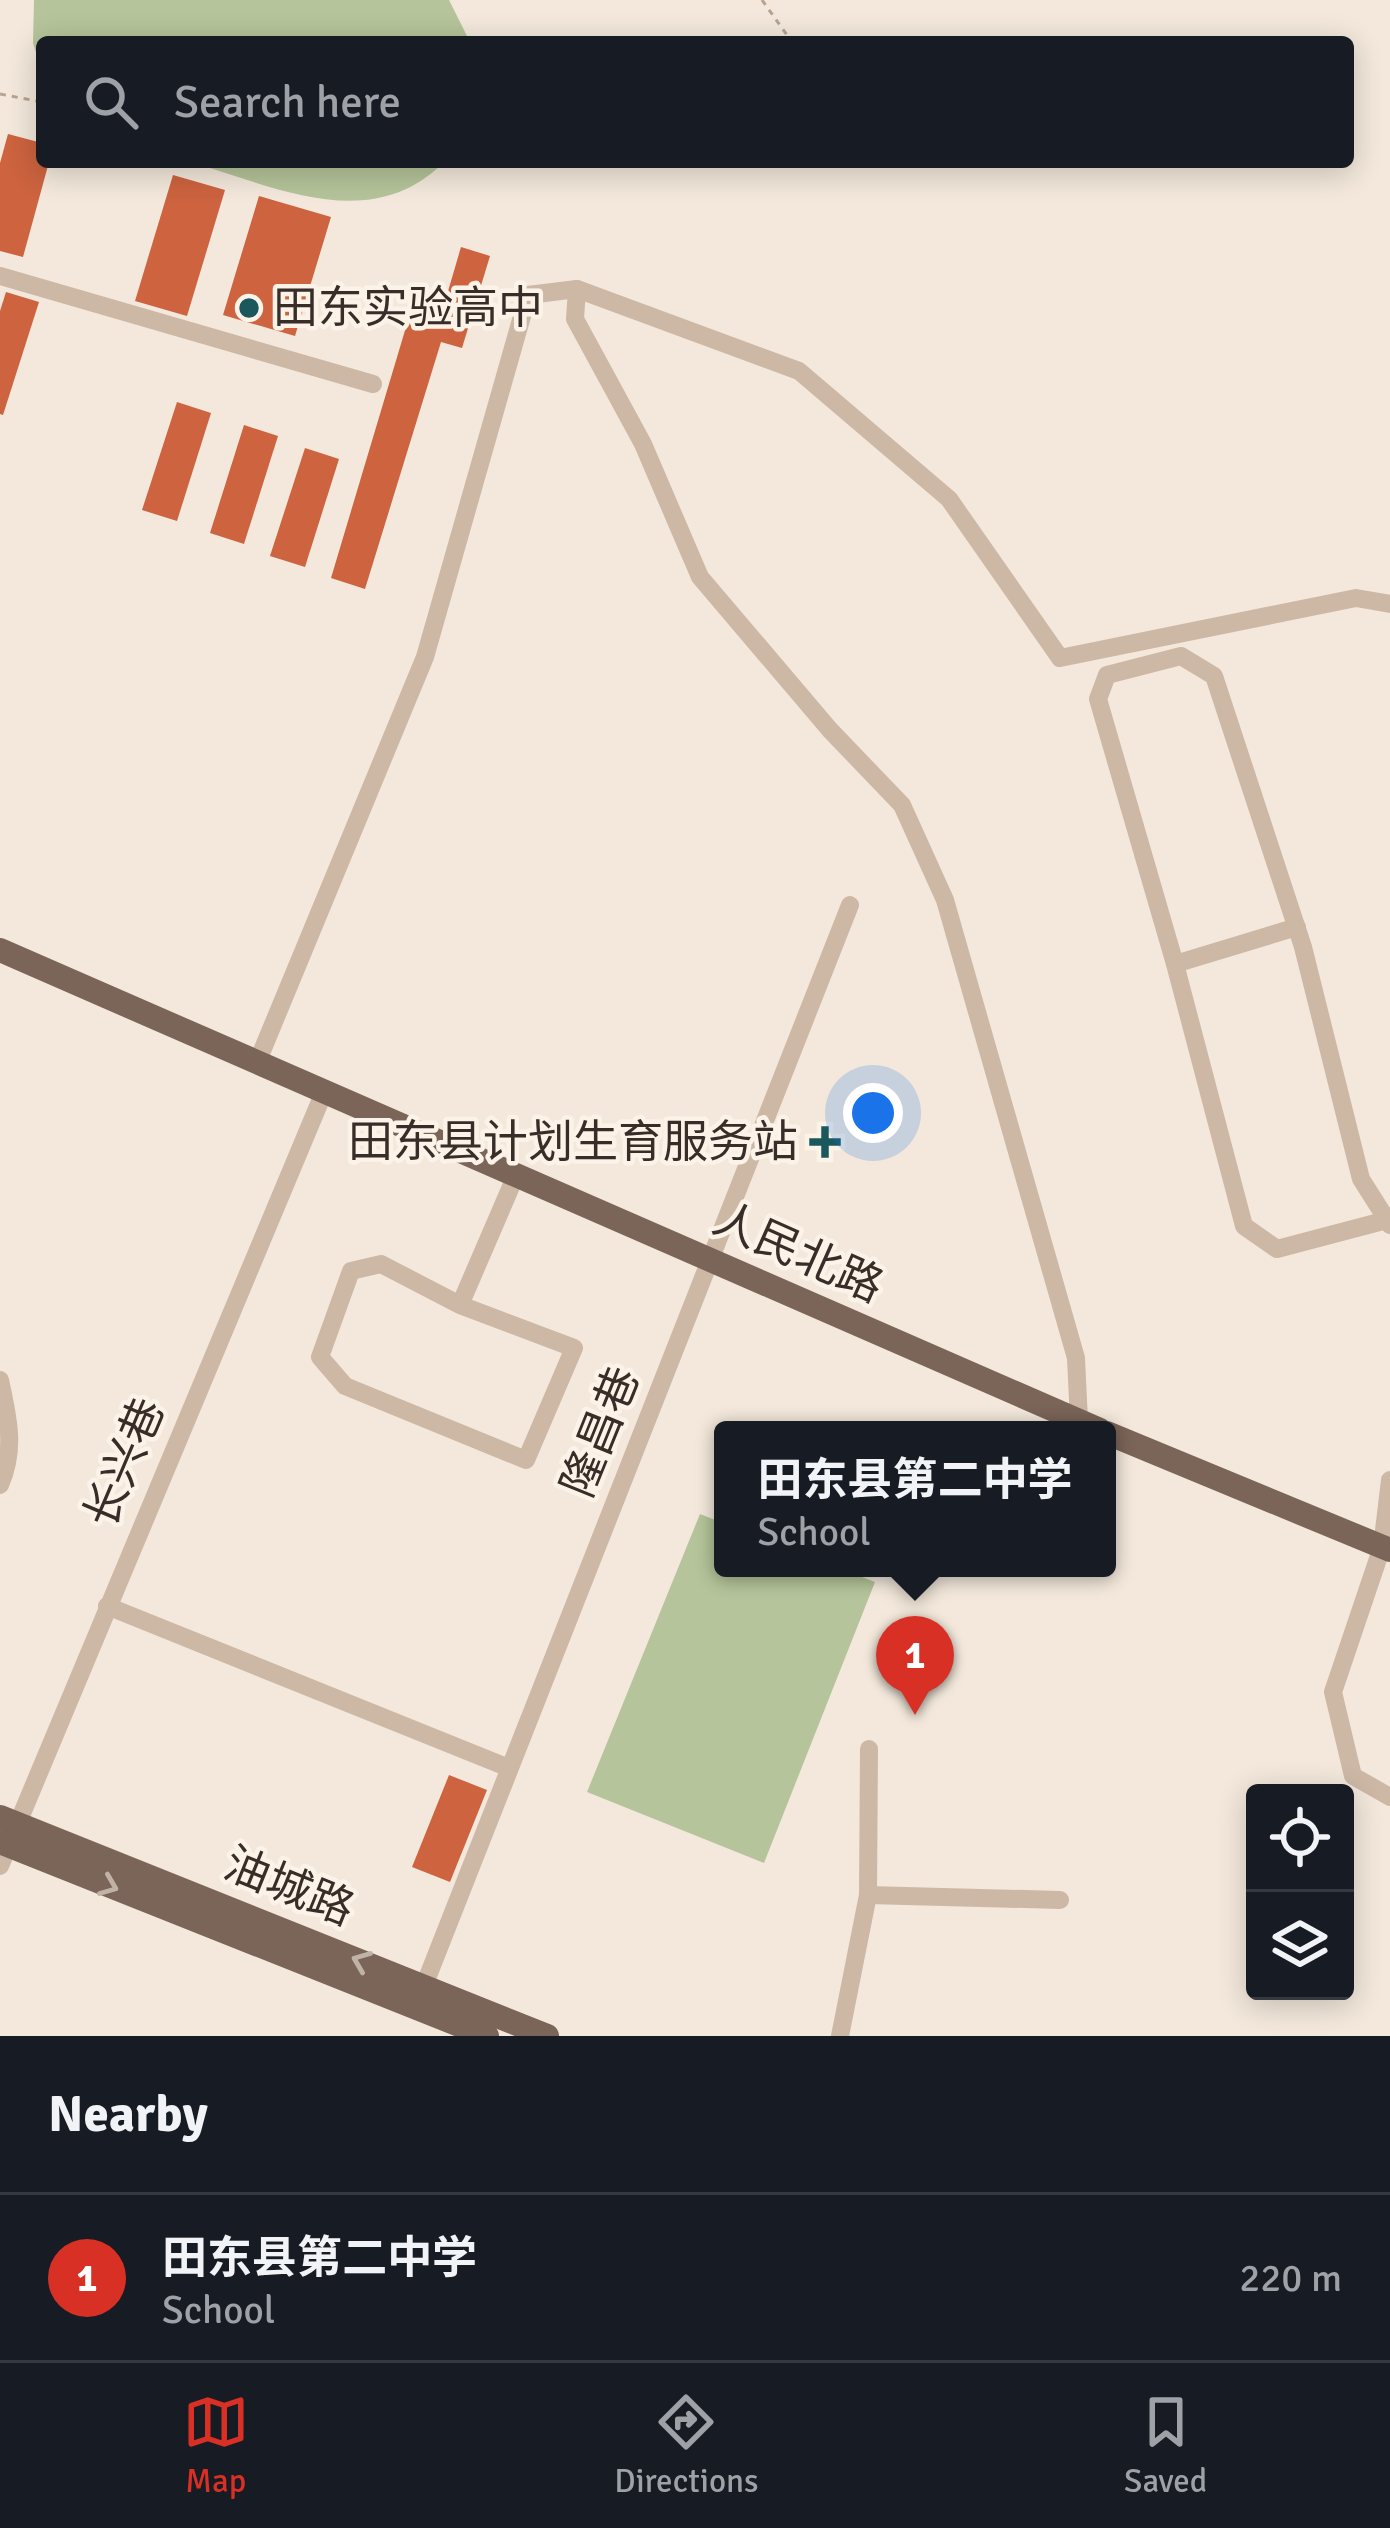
<!DOCTYPE html>
<meta charset="utf-8">
<style>
:root{--surface:#171b24;--page:#242831;--text:#f1f3f6;--muted:#9ea1a6;--line:#363941;--accent:#d93025}
body{margin:0;font-family:Signika,"Noto Sans SC",sans-serif;background:var(--page);color:var(--text)}
.controls{position:absolute;right:36px;bottom:36px;display:grid;overflow:hidden;border-radius:12px;box-shadow:0 6px 30px #0003}
.controls button{width:108px;height:108px;display:grid;place-items:center;padding:0;border:0;border-bottom:3px solid var(--line);background:var(--surface);color:var(--text);font:60px sans-serif}
.you{position:absolute;left:873px;top:1113px;width:42px;height:42px;margin:-30px;border:9px solid #fff;border-radius:50%;background:#1a73e8;box-shadow:0 0 0 18px #1a73e833}
.badge{display:grid;place-items:center;width:78px;height:78px;border-radius:50%;background:var(--accent);color:#fff;font-size:39px;font-weight:700}
.pin{position:absolute;translate:-50% -99px;filter:drop-shadow(0 3px 6px #0008)}
.pin::after{content:'';position:absolute;top:63px;width:42px;height:36px;background:inherit;clip-path:polygon(0 0,100% 0,50% 100%)}
.popup{position:absolute;left:714px;top:1421px;width:402px;height:156px;box-sizing:border-box;display:grid;place-content:center;border-radius:12px;background:var(--surface);filter:drop-shadow(0 3px 9px #0005);font-size:39px;white-space:nowrap;color:var(--muted)}
.popup b{font-size:45px;color:var(--text)}
.popup::after{content:'';position:absolute;left:50%;top:100%;margin-left:-24px;border:24px solid transparent;border-top-color:var(--surface)}
.list{margin:0;padding:0;list-style:none}
h2{display:flex;justify-content:space-between;align-items:center;height:156px;margin:0;padding:0 48px;font-size:51px}
h2 small{font-size:39px;font-weight:400;color:var(--muted)}
.list li{display:grid;grid-template-columns:78px 1fr auto;gap:36px;align-items:center;box-sizing:border-box;height:168px;padding:0 48px;border-top:3px solid var(--line)}
.list b{display:block;font-size:45px;white-space:nowrap}
.list p{margin:0;font-size:39px;white-space:nowrap;color:var(--muted)}
.list em{font-size:39px;font-style:normal;color:var(--muted)}
.icon{flex:none;width:66px;height:66px;fill:none;stroke:currentColor;stroke-width:2;stroke-linecap:round;stroke-linejoin:round}
.map{position:relative;flex:none;width:1390px;height:2036px;overflow:hidden}
.search{position:absolute;background:var(--surface);box-shadow:0 6px 30px #0003;left:36px;right:36px;top:36px;height:132px;display:flex;align-items:center;gap:30px;box-sizing:border-box;padding:0 42px;border-radius:12px;color:var(--muted);font-size:45px}
.sheet{height:324px;background:var(--surface)}
nav{display:flex;justify-content:space-around;align-items:center;box-sizing:border-box;height:168px;border-top:3px solid var(--line);background:var(--surface);font-size:33px;color:var(--muted)}
nav a{display:grid;justify-items:center;gap:6px}
nav .on{color:var(--accent)}
.map>svg:first-child{display:block}
</style>
<div class="map">
<svg width="1390" height="2036" viewBox="0 0 1390 2036">
<rect width="100%" height="100%" fill="#f3e8db"/>
<!-- green -->
<g fill="#b5c49a">
<polygon points="34,0 449,0 470,42 42,42 42,72 33,43"/>
<path d="M191,162H444C371,235 276,187 191,162Z"/>
<polygon points="700,1514 723,1523 723,1568 839,1568 875,1582 764,1863 587,1792"/>
</g>
<!-- building -->
<g fill="#cd633f">
<polygon points="8,134 42,143 42,162 49,162 23,257 0,251 0,163"/>
<polygon points="173,175 225,190 187,316 135,301"/>
<polygon points="259,196 331,217 295,336 223,315"/>
<polygon points="461,247 490,256 462,348 441,342 365,589 331,578 415,297 444,305"/>
<polygon points="6,292 39,302 3,415 0,414 0,311"/>
<polygon points="177,402 211,413 177,521 142,510"/>
<polygon points="244,425 278,436 244,544 210,533"/>
<polygon points="305,448 339,459 305,567 270,556"/>
<polygon points="449,1775 487,1790 450,1882 412,1867"/>
</g>
<g fill="none" stroke-linecap="round" stroke-linejoin="round">
<!-- path -->
<g stroke="#b8a290" stroke-width="3" stroke-dasharray="6 6" stroke-linecap="butt">
<polyline points="762,0 792,42"/>
<polyline points="0,94 42,102"/>
</g>
<!-- minor -->
<g stroke="#cdb8a6" stroke-width="18">
<polyline points="0,276 373,384"/>
<polyline points="577,289 575,319 643,444 700,577 830,730 902,805 945,900 1076,1358 1079,1421"/>
<polyline points="1175,964 1297,927"/>
<polyline points="257,1063 425,657 528,295 577,289 799,371 949,499 1060,658 1356,598 1390,604"/>
<polyline points="1387,1220 1277,1249 1244,1226 1175,964 1098,699 1107,675 1181,656 1214,676 1303,947 1361,1179 1387,1220 1390,1225"/>
<polyline points="460,1305 381,1264 351,1271 320,1357 345,1386 526,1460 574,1348 460,1305 516,1175"/>
<path d="M0,1380C8,1418 16,1448 0,1485"/>
<polyline points="1390,1480 1382,1547 1333,1692 1353,1776 1390,1797"/>
<polyline points="107,1606 509,1768"/>
<polyline points="0,1866 324,1092"/>
<polyline points="868,1895 1060,1900"/>
<polyline points="424,1986 850,905"/>
<polyline points="840,2036 868,1895 869,1749"/>
</g>
<!-- major -->
<g stroke="#7b6458" stroke-width="24">
<polyline points="0,950 1100,1430"/>
<polyline points="1107,1433 1390,1550"/>
<polyline points="0,1817 547,2036"/>
<polyline points="0,1842 487,2036"/>
</g>
</g>
<!-- one-way arrows -->
<defs><path id="oneway-chevron" d="M-2-3.5L2.5 0L-2 3.5" fill="none" stroke-width="1.6" stroke-linecap="round" stroke-linejoin="round" transform="scale(3)"/></defs>
<g stroke="#c1b2a7">
<use href="#oneway-chevron" transform="translate(109 1886) rotate(22)"/>
<use href="#oneway-chevron" transform="translate(361 1961) rotate(-158)"/>
</g>
<!-- markers -->
<g fill="#1a585d" stroke="#fbf2e8" stroke-width="4.5">
<circle cx="249" cy="308" r="12"/>
<path d="M819 1124h12v12h12v12h-12v12h-12v-12h-12v-12h12z"/>
</g>
<g text-anchor="middle" dominant-baseline="central" stroke-width="9" stroke-linejoin="round" paint-order="stroke">
<!-- poi labels -->
<g font-size="45" fill="#382d28" stroke="#fbf2e8" text-anchor="start">
<text x="273" y="308">田东实验高中</text>
<text x="798" y="1142" text-anchor="end">田东县计划生育服务站</text>
</g>
<!-- street labels -->
<g font-size="45" fill="#382d28" stroke="#fbf2e8">
<text transform="translate(798 1253) rotate(24)">人民北路</text>
<text transform="translate(601 1432) rotate(-68)">隆昌巷</text>
<text transform="translate(125 1463) rotate(-67)">长兴巷</text>
<text transform="translate(289 1887) rotate(22)">油城路</text>
</g>
</g>
</svg>
<div class="controls">
<button><svg class="icon" aria-label="locate" viewBox="0 0 24 24"><circle cx="12" cy="12" r="6"/><path d="M12 2v4M12 18v4M2 12h4M18 12h4"/></svg></button>
<button><svg class="icon" aria-label="layers" viewBox="0 0 24 24"><path d="M12 4l9 5-9 5-9-5zM3 14l9 5 9-5"/></svg></button>
</div>
<div class="you"></div>
<div class="pin badge" style="left:915px;top:1715px">1</div>
<div class="popup"><b>田东县第二中学</b>School</div>
<div class="search"><svg class="icon" aria-label="search" viewBox="0 0 24 24"><circle cx="10" cy="10" r="6"/><path d="M15 15l6 6"/></svg>Search here</div>
</div>
<section class="sheet">
<h2>Nearby<small></small></h2>
<ul class="list">
<li><span class="badge">1</span><div><b>田东县第二中学</b><p>School</p></div><em>220 m</em></li>
</ul>
</section>
<nav>
<a class="on"><svg class="icon" aria-label="map" viewBox="0 0 24 24"><path d="M3 6l6-2 6 2 6-2v14l-6 2-6-2-6 2zM9 4v14M15 6v14"/></svg>Map</a>
<a><svg class="icon" aria-label="directions" viewBox="0 0 24 24"><path d="M12 3l9 9-9 9-9-9zM9 14v-3h6M13 9l2 2-2 2"/></svg>Directions</a>
<a><svg class="icon" aria-label="saved" viewBox="0 0 24 24"><path d="M7 4h10v16l-5-4-5 4z"/></svg>Saved</a>
</nav>
